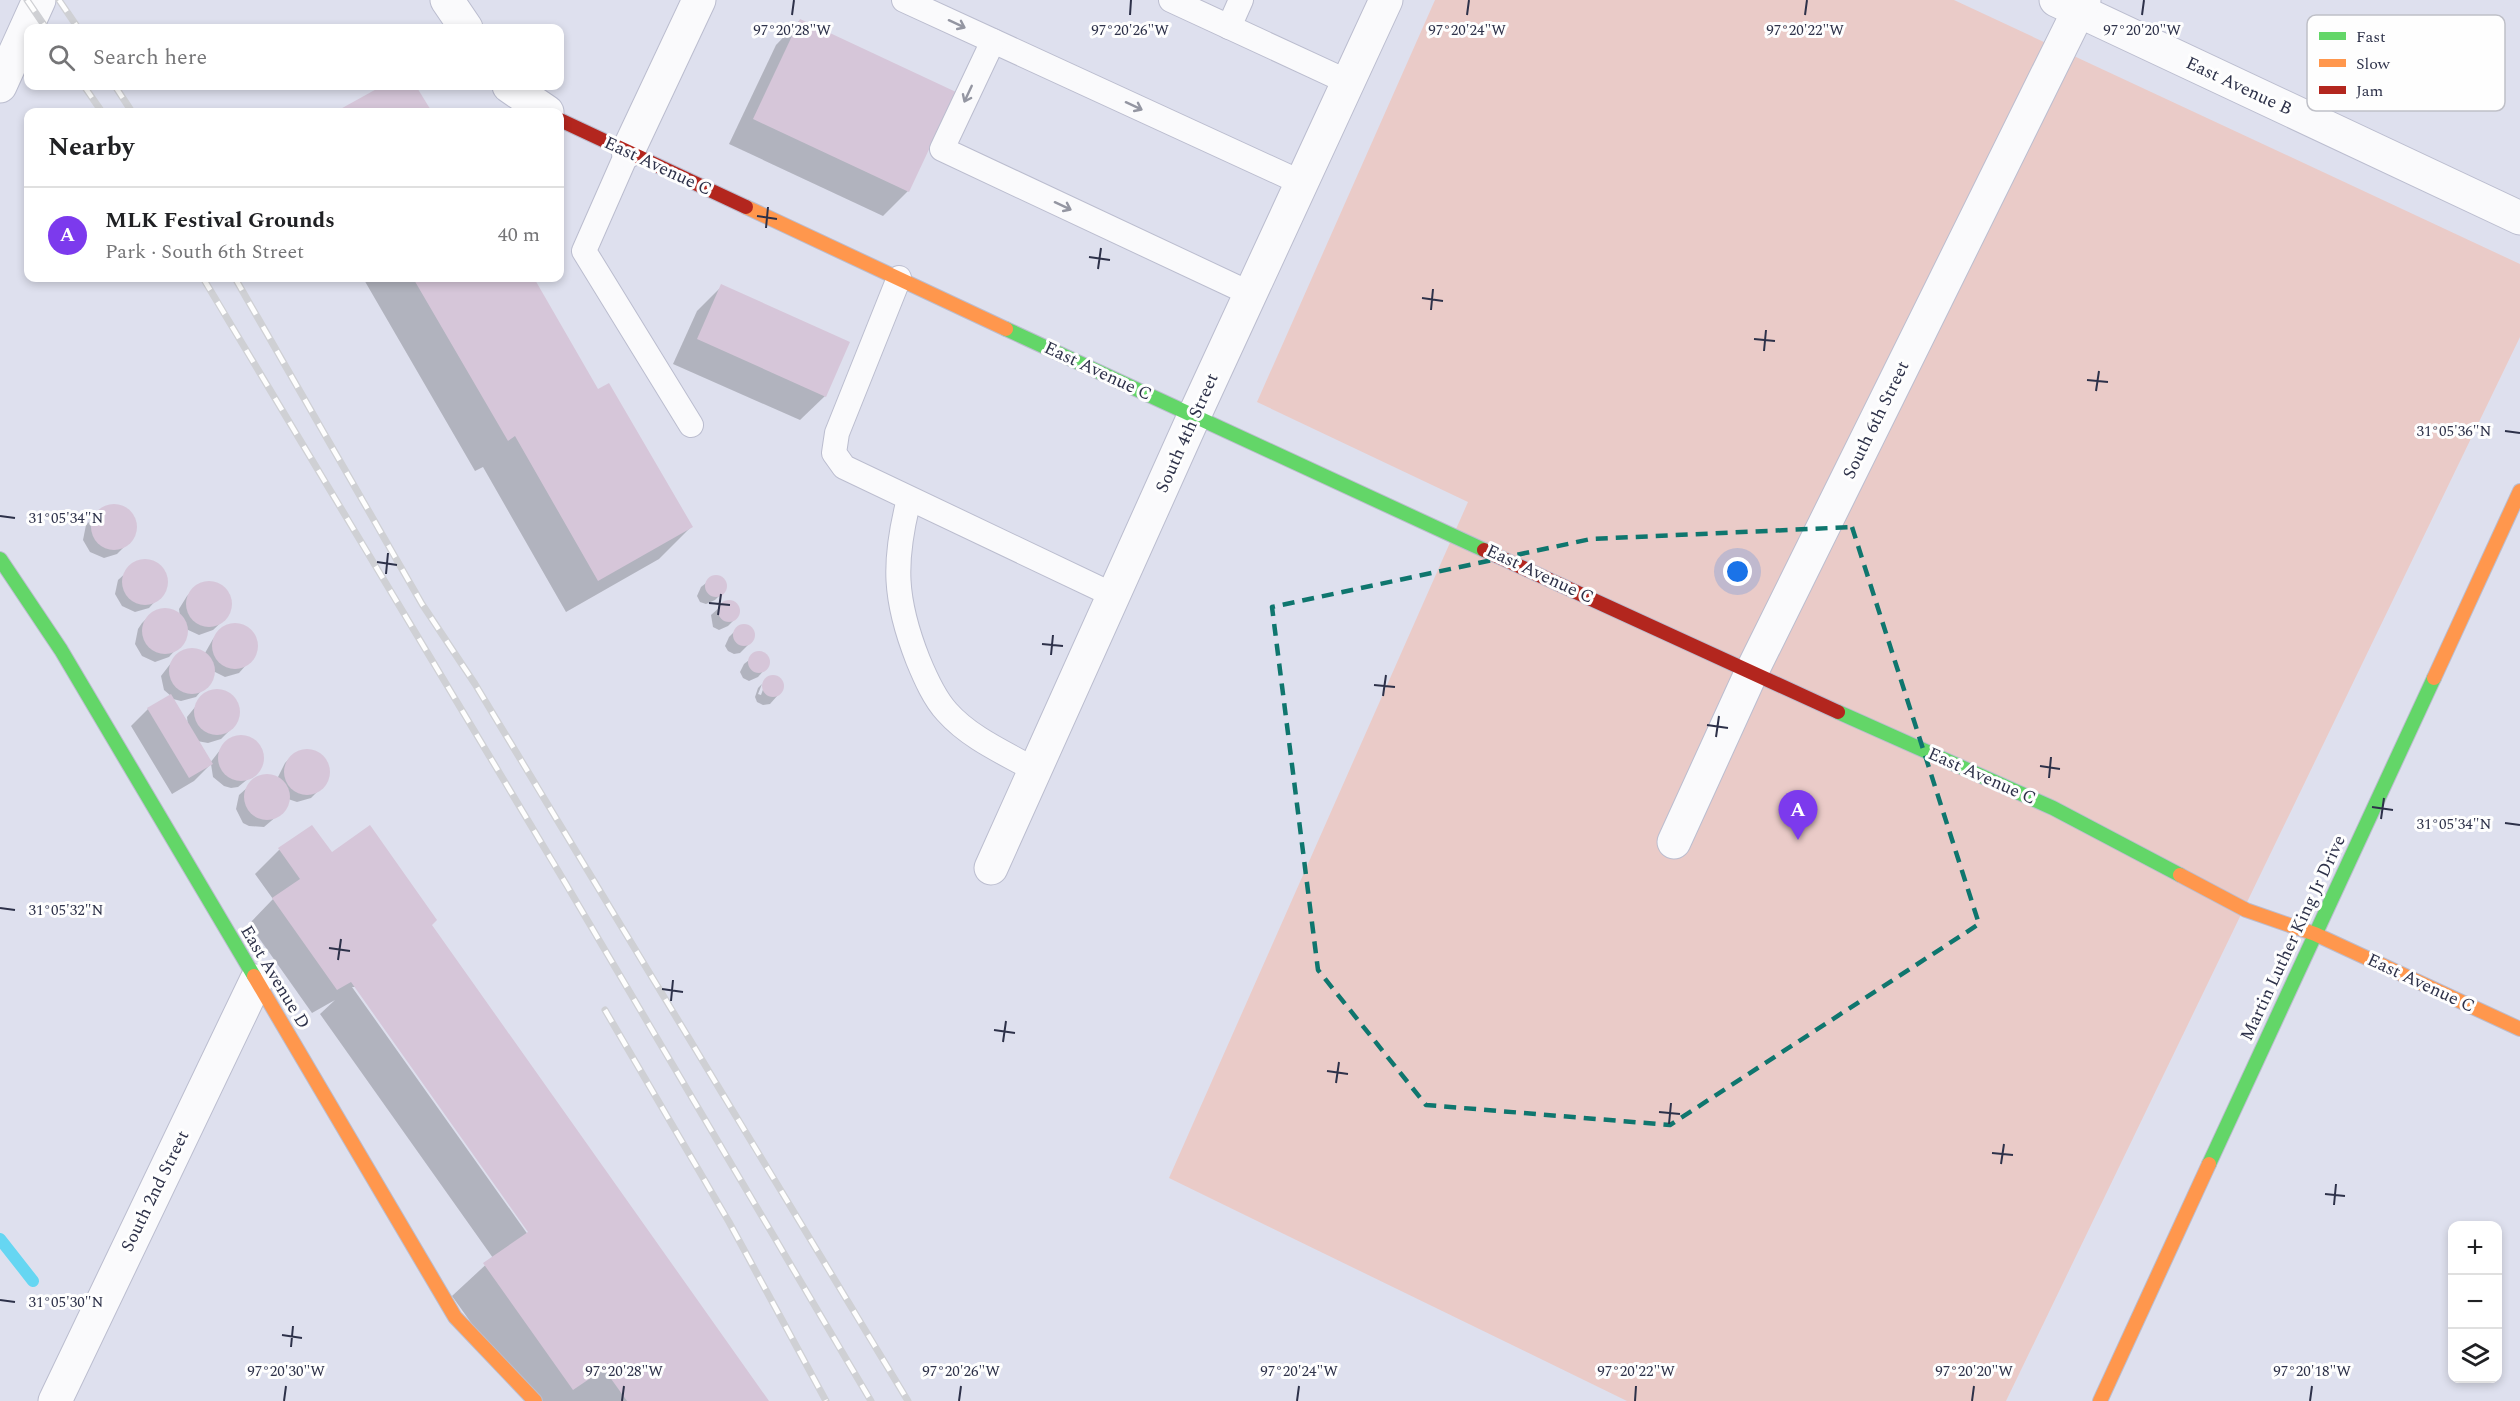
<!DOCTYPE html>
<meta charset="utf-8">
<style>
:root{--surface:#fff;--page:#f6f6f6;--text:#202124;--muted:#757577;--line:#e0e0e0;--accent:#7c3aed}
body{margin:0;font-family:Spectral,serif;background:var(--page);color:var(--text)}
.controls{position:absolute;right:18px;bottom:18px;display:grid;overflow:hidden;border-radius:12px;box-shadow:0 3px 9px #0003}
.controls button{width:54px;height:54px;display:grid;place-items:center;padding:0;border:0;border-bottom:2px solid var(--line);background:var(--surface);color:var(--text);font:30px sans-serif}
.you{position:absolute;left:1738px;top:572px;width:21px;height:21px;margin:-15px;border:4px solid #fff;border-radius:50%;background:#1a73e8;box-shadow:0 0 0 9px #1a73e833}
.badge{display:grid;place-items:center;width:39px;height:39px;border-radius:50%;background:var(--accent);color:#fff;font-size:20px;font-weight:700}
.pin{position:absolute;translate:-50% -50px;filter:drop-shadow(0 2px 3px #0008)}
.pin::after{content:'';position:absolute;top:32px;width:21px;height:18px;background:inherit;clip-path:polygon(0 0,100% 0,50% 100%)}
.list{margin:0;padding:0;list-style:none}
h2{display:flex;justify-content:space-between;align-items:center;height:78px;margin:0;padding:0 24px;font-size:26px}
h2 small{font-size:20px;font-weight:400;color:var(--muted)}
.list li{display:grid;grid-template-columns:39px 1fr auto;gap:18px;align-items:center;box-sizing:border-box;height:96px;padding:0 24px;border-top:2px solid var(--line)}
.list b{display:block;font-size:22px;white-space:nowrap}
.list p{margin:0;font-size:20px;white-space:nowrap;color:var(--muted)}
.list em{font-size:20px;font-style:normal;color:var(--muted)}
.icon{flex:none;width:33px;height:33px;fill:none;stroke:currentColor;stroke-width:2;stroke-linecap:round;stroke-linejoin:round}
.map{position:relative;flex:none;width:2520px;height:1401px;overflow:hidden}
.search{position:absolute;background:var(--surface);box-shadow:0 3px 9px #0003;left:24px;top:24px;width:540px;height:66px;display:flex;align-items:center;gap:15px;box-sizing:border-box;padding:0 21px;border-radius:12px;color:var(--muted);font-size:22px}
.panel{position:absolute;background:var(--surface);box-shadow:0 3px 9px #0003;left:24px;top:108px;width:540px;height:174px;border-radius:12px}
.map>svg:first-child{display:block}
</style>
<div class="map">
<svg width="2520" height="1401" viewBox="0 0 2520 1401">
<rect width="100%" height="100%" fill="#dee0ee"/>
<!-- green -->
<polygon fill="#eacbc8" points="1435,0 1954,0 2520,264 2520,337 2006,1401 1627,1401 1169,1178 1468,502 1257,402"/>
<!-- shadow -->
<g fill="#0003" fill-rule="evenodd">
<polygon points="800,20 908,191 883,216 729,144 776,45"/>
<polygon points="385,86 415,86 430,112 338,112"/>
<polygon points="363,278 532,278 598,391 691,527 659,559 566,612 483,467 475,471"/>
<polygon points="722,286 825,396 800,420 673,364 697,311"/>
<polygon points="113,506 120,506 131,514 136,528 131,540 117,554 104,558 90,552 83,540 86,525 100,511"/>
<polygon points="152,561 163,569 166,575 166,589 149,608 135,612 122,606 115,594 118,580 138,562"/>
<polygon points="715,576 723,580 726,585 723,592 715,600 706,604 700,602 697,596 701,587"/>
<polygon points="209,582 216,583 227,591 231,604 227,617 213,630 199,635 186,629 186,638 169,657 155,662 142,656 135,644 138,629 142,623 151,614 165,609 172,610 180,617 179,609 187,596 196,587"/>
<polygon points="731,601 738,611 737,617 728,626 719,630 713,627 711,615 720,607"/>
<polygon points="235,625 248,629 257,646 256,653 247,664 239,673 225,677 213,671 212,678 196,697 181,701 173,699 188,726 187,717 204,696 217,691 224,691 235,699 239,713 235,725 221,739 208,743 197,741 210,763 227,741 234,737 247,737 259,745 262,750 263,757 258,771 238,787 231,788 224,786 213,777 211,764 194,781 172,794 131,726 148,709 171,696 164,690 161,676 178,654 191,649 205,653 213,639 222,630"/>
<polygon points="746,626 751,629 754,635 749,644 740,653 734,654 728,651 725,646 729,637 737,629"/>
<polygon points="758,653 766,656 769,662 766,668 758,677 749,681 743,678 740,672 744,664"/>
<polygon points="775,677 783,686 778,695 770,704 763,705 757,702 755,697 758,688 762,684 758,694 761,695 765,684 763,684"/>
<polygon points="313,751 325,759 329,772 328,779 319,790 311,798 297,802 288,799 284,810 264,827 249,826 243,823 236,809 239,795 259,777 266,776 277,779 285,763 293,755 299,752"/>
<path d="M279,850L332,854L430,925L767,1401H527L452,1296L493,1258L320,1014L335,1000L312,1013L249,924L273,899L255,874ZM352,987H356L534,1237L531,1239Z"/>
</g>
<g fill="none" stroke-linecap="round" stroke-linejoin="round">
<!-- stream -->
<polyline stroke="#66d6f2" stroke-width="12" points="0,1239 33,1281"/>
</g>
<!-- building -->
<g fill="#d6c6d9">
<polygon points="800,19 956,92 909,192 753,119"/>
<polygon points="382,86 416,86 432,112 335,112"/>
<polygon points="413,278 534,278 598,389 609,383 693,527 598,581 515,436 508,441"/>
<polygon points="721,284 850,342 826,397 697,339"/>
<circle cx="114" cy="527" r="23"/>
<circle cx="145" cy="582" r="23"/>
<circle cx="716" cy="586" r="11"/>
<circle cx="209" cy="604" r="23"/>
<circle cx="729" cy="611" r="11"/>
<circle cx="165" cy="631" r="23"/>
<circle cx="235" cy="646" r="23"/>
<circle cx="744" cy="635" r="11"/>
<circle cx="192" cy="671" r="23"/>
<circle cx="759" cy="662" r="11"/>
<circle cx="773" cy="686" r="11"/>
<circle cx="217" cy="712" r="23"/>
<polygon points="171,694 213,764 189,778 147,708"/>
<circle cx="241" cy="758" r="23"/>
<circle cx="307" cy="772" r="23"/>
<circle cx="267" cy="797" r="23"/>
<polygon points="312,825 332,852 370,825 437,920 432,925 769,1401 627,1401 604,1369 573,1390 483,1263 528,1232 351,982 337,990 272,898 300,879 278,848"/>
</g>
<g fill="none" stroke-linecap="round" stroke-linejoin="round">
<defs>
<g id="lane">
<polyline points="904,0 1302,183"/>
<polyline points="1171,0 1348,82"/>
<polyline points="1229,27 1241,0"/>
<polyline points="993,41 942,149 1251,294"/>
<polyline points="628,151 584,251 691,425"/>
<polyline points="899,278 837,433 834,453 844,467 1113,595"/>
<path d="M909,499C893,562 894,599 918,660C925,677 934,698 947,712C970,738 1005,753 1035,770"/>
</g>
<g id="street">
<polyline points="447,0 466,28"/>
<polyline points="2056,0 2520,218"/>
<polyline points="0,86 39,0"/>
<polyline points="509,86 547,112"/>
<polyline points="628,151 699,0"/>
<polyline points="1674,842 1752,671 2084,0"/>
<polyline points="991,868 1194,416 1386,0"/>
<polyline points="55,1401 256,981"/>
</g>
<g id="fast">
<polyline points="1006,329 1484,550"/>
<polyline points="0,559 61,650 254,976"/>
<polyline points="1838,712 2053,808 2180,875"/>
<polyline points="2209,1164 2434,678"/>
</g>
<g id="slow">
<polyline points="746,207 1006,329"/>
<polyline points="2434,678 2520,491"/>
<polyline points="2180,875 2246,910 2315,934 2520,1029"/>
<polyline points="254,976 455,1317 535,1401"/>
<polyline points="2100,1401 2209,1164"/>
</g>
<g id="jam">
<polyline points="560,120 746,207"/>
<polyline points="1484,550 1838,712"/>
</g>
</defs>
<!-- lane casing -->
<use href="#lane" stroke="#bbbdcf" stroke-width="26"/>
<!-- street casing -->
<use href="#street" stroke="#bbbdcf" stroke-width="35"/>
<!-- fast casing -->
<use href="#fast" stroke="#bbbdcf" stroke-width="16"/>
<!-- slow casing -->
<use href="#slow" stroke="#bbbdcf" stroke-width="16"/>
<!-- jam casing -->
<use href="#jam" stroke="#bbbdcf" stroke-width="16"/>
<!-- lane -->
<use href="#lane" stroke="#fafafc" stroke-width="24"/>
<!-- street -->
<use href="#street" stroke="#fafafc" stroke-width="33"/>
<!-- fast -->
<use href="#fast" stroke="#63d668" stroke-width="14"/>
<!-- slow -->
<use href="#slow" stroke="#ff974d" stroke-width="14"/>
<!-- jam -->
<use href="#jam" stroke="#b3261e" stroke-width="14"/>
<defs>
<g id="rail">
<polyline points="27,0 46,28"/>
<polyline points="59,0 78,28"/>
<polyline points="84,86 102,112"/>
<polyline points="115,86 132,112"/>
<polyline points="203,278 566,884 871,1401"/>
<polyline points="235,278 422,604 475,684 908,1401"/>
<polyline points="605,1010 729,1222 826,1401"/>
</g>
</defs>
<!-- rail casing -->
<use href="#rail" stroke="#cfd0d4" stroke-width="7"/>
<!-- rail -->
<use href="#rail" stroke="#fefefe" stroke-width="4.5" stroke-dasharray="14" stroke-linecap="butt"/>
</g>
<!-- one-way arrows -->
<defs><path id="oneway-shaft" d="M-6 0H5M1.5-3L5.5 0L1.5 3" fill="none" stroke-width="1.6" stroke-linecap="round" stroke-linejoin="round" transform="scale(1.5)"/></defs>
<g stroke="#9496a2">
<use href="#oneway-shaft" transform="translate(957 24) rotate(25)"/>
<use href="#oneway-shaft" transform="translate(968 94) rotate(115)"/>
<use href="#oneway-shaft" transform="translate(1134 106) rotate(25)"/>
<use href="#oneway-shaft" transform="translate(1063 206) rotate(25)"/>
</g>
<!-- marked area -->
<path fill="none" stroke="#0f766e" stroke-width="4.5" stroke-dasharray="12 8" stroke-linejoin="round" d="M1852,527L1979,924L1670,1125L1426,1105L1318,970L1272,607L1591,539Z"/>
<!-- ticks -->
<path fill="none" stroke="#2d3149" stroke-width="2" d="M792,15L794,0M1130,15L1131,0M1467,15L1469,0M1805,15L1807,0M2142,15L2144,0M757,216L777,219M766,228L768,207M1089,257L1110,260M1098,269L1101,248M1422,298L1443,301M1431,310L1433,289M1754,339L1775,341M1764,351L1766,330M2087,380L2108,382M2096,391L2099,371M2505,431L2520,433M0,516L15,518M377,562L397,565M386,574L388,553M709,603L730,605M718,615L721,594M1042,644L1063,646M1051,655L1053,635M1374,685L1395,687M1383,696L1386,675M1707,725L1728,728M1716,737L1719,716M2040,766L2060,769M2049,778L2051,757M2372,807L2393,810M2381,819L2384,798M2505,823L2520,825M0,908L15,910M329,948L350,951M338,960L341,939M662,989L683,992M671,1001L673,980M994,1030L1015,1033M1003,1042L1006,1021M1327,1071L1348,1074M1336,1083L1339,1062M1659,1112L1680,1114M1669,1124L1671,1103M1992,1153L2013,1155M2001,1164L2004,1144M2325,1194L2345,1196M2334,1205L2336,1184M0,1300L15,1302M282,1335L302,1338M291,1347L293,1326M284,1401L286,1386M622,1401L624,1386M959,1401L961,1386M1297,1401L1299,1386M1635,1401L1636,1386M1972,1401L1974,1386M2310,1401L2312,1386"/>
<g text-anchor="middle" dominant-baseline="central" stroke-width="6" stroke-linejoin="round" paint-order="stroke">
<!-- street labels -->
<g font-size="18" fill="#2d3149" stroke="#fefefe">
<text transform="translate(2239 86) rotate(25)">East Avenue B</text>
<text transform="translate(658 166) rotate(25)">East Avenue C</text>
<text transform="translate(1098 371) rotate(25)">East Avenue C</text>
<text transform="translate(1876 420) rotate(-64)">South 6th Street</text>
<text transform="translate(1187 433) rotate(-66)">South 4th Street</text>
<text transform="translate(1540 574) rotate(25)">East Avenue C</text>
<text transform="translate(1982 776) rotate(24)">East Avenue C</text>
<text transform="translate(2293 938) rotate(-65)">Martin Luther King Jr Drive</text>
<text transform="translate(275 977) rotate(59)">East Avenue D</text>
<text transform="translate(2421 983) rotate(25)">East Avenue C</text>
<text transform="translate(155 1191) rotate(-64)">South 2nd Street</text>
</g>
</g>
<!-- legend -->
<rect x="2307" y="15" width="198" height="96" rx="9" fill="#fefefe" stroke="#bfc0c8" stroke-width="1.5"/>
<rect x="2319" y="32" width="27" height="8" fill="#63d668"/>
<rect x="2319" y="59" width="27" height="8" fill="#ff974d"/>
<rect x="2319" y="86" width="27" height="8" fill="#b3261e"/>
<g font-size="16" fill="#2d3149">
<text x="2356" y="42">Fast</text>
<text x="2356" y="69">Slow</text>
<text x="2356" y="96">Jam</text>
</g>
<g font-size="15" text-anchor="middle" fill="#2d3149" stroke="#fefefe" stroke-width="6" stroke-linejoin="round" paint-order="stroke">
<text x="792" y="35">97°20'28"W</text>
<text x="1130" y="35">97°20'26"W</text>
<text x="1467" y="35">97°20'24"W</text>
<text x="1805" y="35">97°20'22"W</text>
<text x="2142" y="35">97°20'20"W</text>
<text x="2454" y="436">31°05'36"N</text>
<text x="66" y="523">31°05'34"N</text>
<text x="2454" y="829">31°05'34"N</text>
<text x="66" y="915">31°05'32"N</text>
<text x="66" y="1307">31°05'30"N</text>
<text x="286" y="1376">97°20'30"W</text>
<text x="624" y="1376">97°20'28"W</text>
<text x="961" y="1376">97°20'26"W</text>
<text x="1299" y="1376">97°20'24"W</text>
<text x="1636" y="1376">97°20'22"W</text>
<text x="1974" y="1376">97°20'20"W</text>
<text x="2312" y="1376">97°20'18"W</text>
</g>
</svg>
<div class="controls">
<button>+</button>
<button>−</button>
<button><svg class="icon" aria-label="layers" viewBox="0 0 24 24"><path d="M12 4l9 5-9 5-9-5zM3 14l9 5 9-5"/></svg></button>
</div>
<div class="you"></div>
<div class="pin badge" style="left:1798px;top:840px">A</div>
<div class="search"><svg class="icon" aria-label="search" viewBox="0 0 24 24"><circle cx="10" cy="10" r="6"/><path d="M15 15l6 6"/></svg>Search here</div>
<section class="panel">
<h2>Nearby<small></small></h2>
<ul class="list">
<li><span class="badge">A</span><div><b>MLK Festival Grounds</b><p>Park · South 6th Street</p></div><em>40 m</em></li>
</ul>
</section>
</div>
